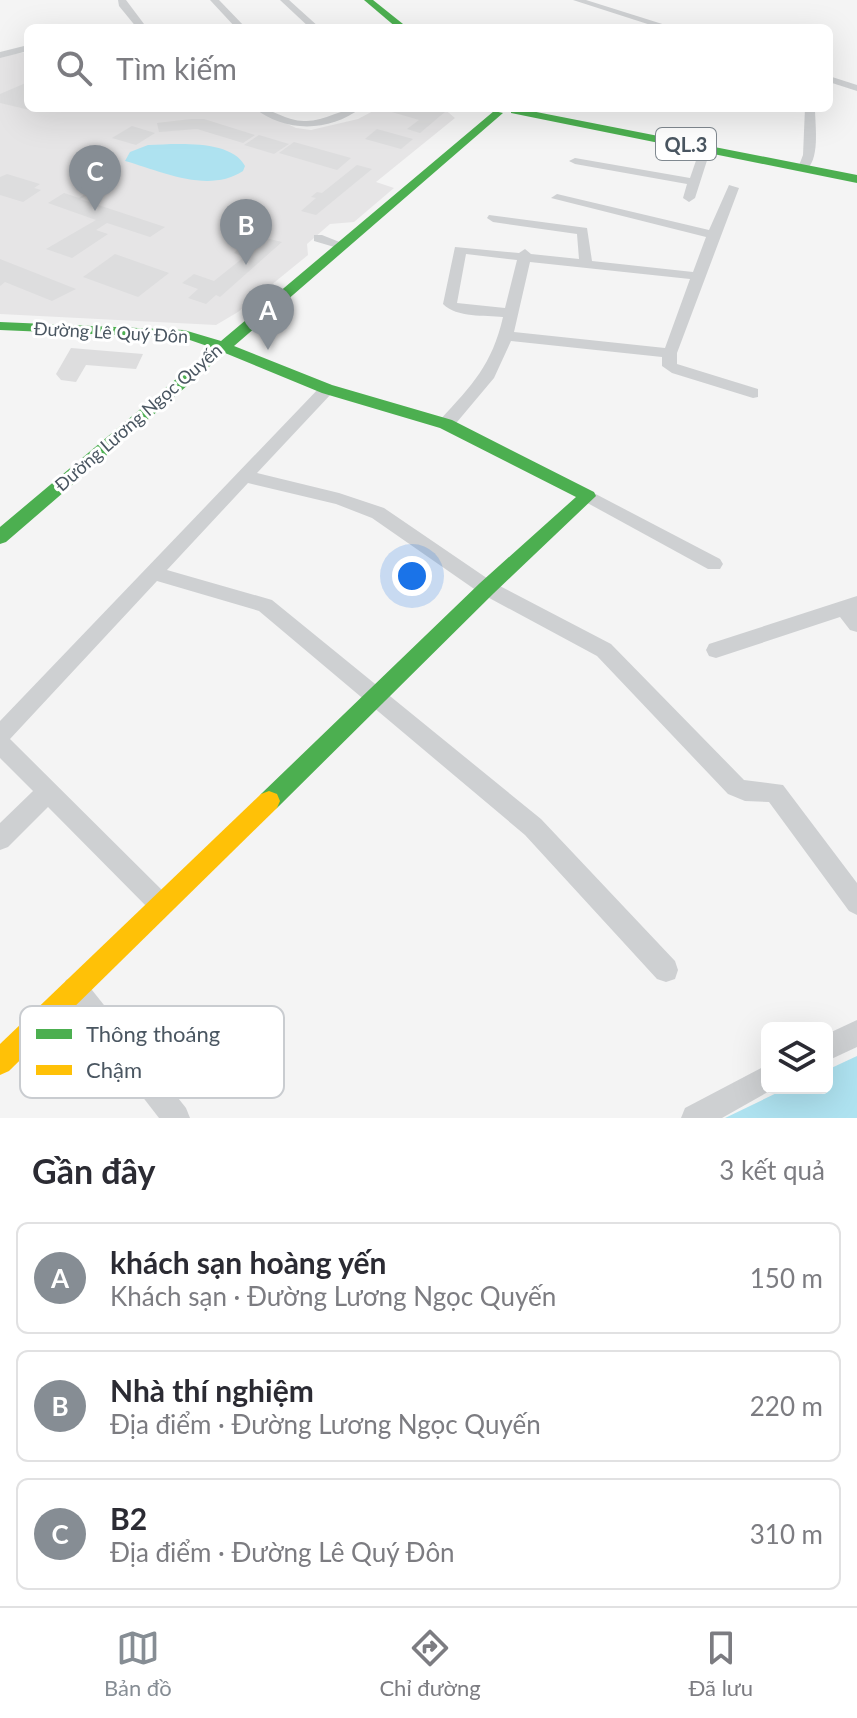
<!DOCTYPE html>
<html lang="vi">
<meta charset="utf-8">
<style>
:root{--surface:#fff;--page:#f7f7f7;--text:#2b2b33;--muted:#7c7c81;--line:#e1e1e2;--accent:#868d94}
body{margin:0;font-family:Lato,sans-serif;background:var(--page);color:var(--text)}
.controls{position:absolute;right:24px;bottom:24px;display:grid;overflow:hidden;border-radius:12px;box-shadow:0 8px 32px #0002}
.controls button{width:72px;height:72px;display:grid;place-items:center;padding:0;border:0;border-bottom:2px solid var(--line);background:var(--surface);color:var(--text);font:40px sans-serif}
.you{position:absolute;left:412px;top:576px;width:28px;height:28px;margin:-20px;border:6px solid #fff;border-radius:50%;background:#1a73e8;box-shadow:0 0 0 12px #1a73e833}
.badge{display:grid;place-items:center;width:52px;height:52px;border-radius:50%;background:var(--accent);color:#fff;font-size:26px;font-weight:700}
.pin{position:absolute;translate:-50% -66px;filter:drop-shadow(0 2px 4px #0008)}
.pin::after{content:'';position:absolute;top:42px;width:28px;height:24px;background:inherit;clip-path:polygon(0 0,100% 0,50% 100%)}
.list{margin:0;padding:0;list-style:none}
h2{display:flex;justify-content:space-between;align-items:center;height:104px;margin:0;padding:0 32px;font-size:34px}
h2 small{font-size:26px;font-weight:400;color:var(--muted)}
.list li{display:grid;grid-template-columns:52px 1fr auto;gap:24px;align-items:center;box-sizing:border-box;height:112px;margin:0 16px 16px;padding:0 16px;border:2px solid var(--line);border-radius:12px}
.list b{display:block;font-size:30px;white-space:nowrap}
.list p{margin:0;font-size:26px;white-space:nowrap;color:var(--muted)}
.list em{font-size:26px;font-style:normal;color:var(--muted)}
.icon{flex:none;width:44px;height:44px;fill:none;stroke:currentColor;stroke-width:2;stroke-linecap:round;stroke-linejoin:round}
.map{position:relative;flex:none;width:857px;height:1118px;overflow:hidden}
.search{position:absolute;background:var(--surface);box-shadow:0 8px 32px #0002;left:24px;right:24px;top:24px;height:88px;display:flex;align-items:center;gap:20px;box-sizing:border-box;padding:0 28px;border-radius:12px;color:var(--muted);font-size:30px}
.sheet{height:488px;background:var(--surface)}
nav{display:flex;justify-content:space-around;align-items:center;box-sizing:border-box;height:112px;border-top:2px solid var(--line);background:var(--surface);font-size:22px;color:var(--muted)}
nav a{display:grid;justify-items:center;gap:4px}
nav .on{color:var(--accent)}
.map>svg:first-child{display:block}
</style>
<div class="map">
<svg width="857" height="1118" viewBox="0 0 857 1118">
<rect width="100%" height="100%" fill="#f4f4f4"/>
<!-- education -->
<polygon fill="#e6e5e6" points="28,52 28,108 253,108 296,128 311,130 358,119 379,108 443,108 455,118 376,182 394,188 354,222 330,224 307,244 308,255 238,312 216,325 0,314 0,56"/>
<!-- water -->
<g fill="#aee2f0">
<path d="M148,145C176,144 231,139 245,166L243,171C208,194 161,171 125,161L130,152Z"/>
<polygon points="857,1056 857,1118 725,1118 787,1088 827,1088 827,1070"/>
</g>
<!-- building -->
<g fill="#ddddde">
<polygon points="28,82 28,108 39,108 34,111 0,103 0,94"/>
<polygon points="388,108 434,108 446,111 420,133 407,129 419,120 385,110"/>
<polygon points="191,119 204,119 255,135 243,143 197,129 159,132 157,123"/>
<polygon points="132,126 155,133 136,145 112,138"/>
<polygon points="377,129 413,139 401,149 365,139"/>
<polygon points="259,135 289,144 274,154 244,145"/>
<polygon points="294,142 351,158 337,170 279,153"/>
<polygon points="357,165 372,169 316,215 301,211 316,198 311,197 317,192 322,193"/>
<polygon points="7,174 40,184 34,188 41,190 23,202 0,195 0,177"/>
<polygon points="64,193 79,198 85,194 88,195 80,199 165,227 150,237 107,223 96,230 108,234 72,258 46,249 96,220 48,203"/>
<polygon points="253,235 282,242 220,297 216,295 206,304 188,298 198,289 182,283 194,274 214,281 244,257 234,253"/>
<polygon points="115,254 169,273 138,297 83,277"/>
<polygon points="0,259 76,289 52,301 5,282 0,286"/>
<polygon points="71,348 143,354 136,369 86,365 76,382 61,380 56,374"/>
</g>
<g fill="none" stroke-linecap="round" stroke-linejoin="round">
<!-- street -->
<g fill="#ced0d2" fill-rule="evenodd">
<polygon points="118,0 126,0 147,28 137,28 119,6"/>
<polygon points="210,0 219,0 246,28 236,28"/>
<polygon points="280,0 289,0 320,28 310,28"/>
<polygon points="573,0 586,0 675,28 660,28"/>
<polygon points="28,45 28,51 0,58 0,52"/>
<polygon points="829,76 857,85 857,91 829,82"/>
<path d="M254,108C272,108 286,121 304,121C324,122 341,108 361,108C329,132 286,133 254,108Z"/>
<path d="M805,108H815C815,126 821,162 804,171L798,168L803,155Z"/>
<polygon points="701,146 711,148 695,198 689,202 683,198 687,184 575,164 569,161 575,158 690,178"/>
<path d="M729,185L739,188L677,353V364L758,389V397L753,398L672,373L662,366V357L511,341L494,378L452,428H440L438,424L440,420C472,385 492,365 503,317C485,315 457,318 443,304L455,247L519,253L525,249L531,254L579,259L577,234L493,222L487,218L489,215L587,228L592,261L693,272L706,237L551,198L557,194L709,230ZM466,254L517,260L505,308L457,303ZM530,262L690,279L665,348L514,332Z"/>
<polygon points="314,235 322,235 347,245 341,249 314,241"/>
<polygon points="327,384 332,385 332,393 257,473 339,493 384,508 494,583 611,644 744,780 783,785 857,883 857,915 849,911 769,802 745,801 728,794 597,656 480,593 372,518 336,504 248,483 167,570 272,600 541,819 675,961 678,970 675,979 666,982 657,979 525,835 259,611 157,581 10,739 169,897 173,905 169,913 161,917 153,913 48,807 8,847 0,850 0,823 33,791 0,758 0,721 322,385"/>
<polygon points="588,490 720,559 723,564 720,569 708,569 582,500 580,496"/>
<polygon points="857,596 857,632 850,630 840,617 716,658 709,656 706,650 709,644"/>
<polygon points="75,976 84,980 186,1108 190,1118 159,1118 66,998 62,989 66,980"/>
<polygon points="857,1020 857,1047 827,1061 827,1034"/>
<polygon points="767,1065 767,1088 775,1088 722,1118 681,1118 685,1108"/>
</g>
<!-- fast -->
<g fill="#4caf50" fill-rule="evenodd">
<polygon points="364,0 373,0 408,28 397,28"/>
<polygon points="516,108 857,175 857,183 511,113 511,109"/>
<polygon points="494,111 503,113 234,346 332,385 452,420 594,492 596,496 494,593 277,808 269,811 261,808 258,801 261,794 480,583 576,497 440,428 322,393 225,353 6,542 0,544 0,527 213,348 184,338 0,330 0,322 184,330 221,341"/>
</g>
<!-- slow -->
<polygon fill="#ffc107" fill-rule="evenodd" points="269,791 277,794 280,801 277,808 9,1071 0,1075 0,1044 261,794"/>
</g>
<g text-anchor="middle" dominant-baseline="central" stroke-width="6" stroke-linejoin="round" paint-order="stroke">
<!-- far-street labels -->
<g font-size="18" fill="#4a5661" stroke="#fff">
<text transform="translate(111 332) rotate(3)">Đường Lê Quý Đôn</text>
<text transform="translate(138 417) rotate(-41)">Đường Lương Ngọc Quyến</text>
</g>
<!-- shield labels -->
<rect fill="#fff" stroke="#808990" stroke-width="2" x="656" y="128" width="60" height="32" rx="6"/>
<g font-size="20" font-weight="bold" fill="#4a5661">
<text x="686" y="144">QL.3</text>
</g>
</g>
<!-- legend -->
<rect x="20" y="1006" width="264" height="92" rx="12" fill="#fff" stroke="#c9ccd0" stroke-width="2"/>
<rect x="36" y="1029" width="36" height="10" fill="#4caf50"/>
<rect x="36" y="1065" width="36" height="10" fill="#ffc107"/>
<g font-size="22" fill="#4a5661">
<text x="86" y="1042">Thông thoáng</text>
<text x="86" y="1078">Chậm</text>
</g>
</svg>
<div class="controls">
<button><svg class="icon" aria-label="layers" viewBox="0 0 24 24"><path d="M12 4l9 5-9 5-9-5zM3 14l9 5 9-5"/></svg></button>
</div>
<div class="you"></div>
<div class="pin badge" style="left:268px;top:350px">A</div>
<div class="pin badge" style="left:246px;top:265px">B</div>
<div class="pin badge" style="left:95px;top:211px">C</div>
<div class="search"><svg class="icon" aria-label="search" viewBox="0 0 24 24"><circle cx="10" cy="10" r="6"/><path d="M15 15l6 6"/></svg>Tìm kiếm</div>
</div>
<section class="sheet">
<h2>Gần đây<small>3 kết quả</small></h2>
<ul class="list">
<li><span class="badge">A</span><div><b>khách sạn hoàng yến</b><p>Khách sạn · Đường Lương Ngọc Quyến</p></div><em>150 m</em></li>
<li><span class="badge">B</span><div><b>Nhà thí nghiệm</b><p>Địa điểm · Đường Lương Ngọc Quyến</p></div><em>220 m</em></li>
<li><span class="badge">C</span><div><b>B2</b><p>Địa điểm · Đường Lê Quý Đôn</p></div><em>310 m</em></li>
</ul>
</section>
<nav>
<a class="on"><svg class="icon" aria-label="map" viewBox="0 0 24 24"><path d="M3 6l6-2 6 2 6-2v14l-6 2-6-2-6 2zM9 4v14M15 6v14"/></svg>Bản đồ</a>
<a><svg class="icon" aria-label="directions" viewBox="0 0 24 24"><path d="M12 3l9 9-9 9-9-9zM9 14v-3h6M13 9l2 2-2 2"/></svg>Chỉ đường</a>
<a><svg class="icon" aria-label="saved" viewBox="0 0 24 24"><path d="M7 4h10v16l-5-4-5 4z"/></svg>Đã lưu</a>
</nav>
